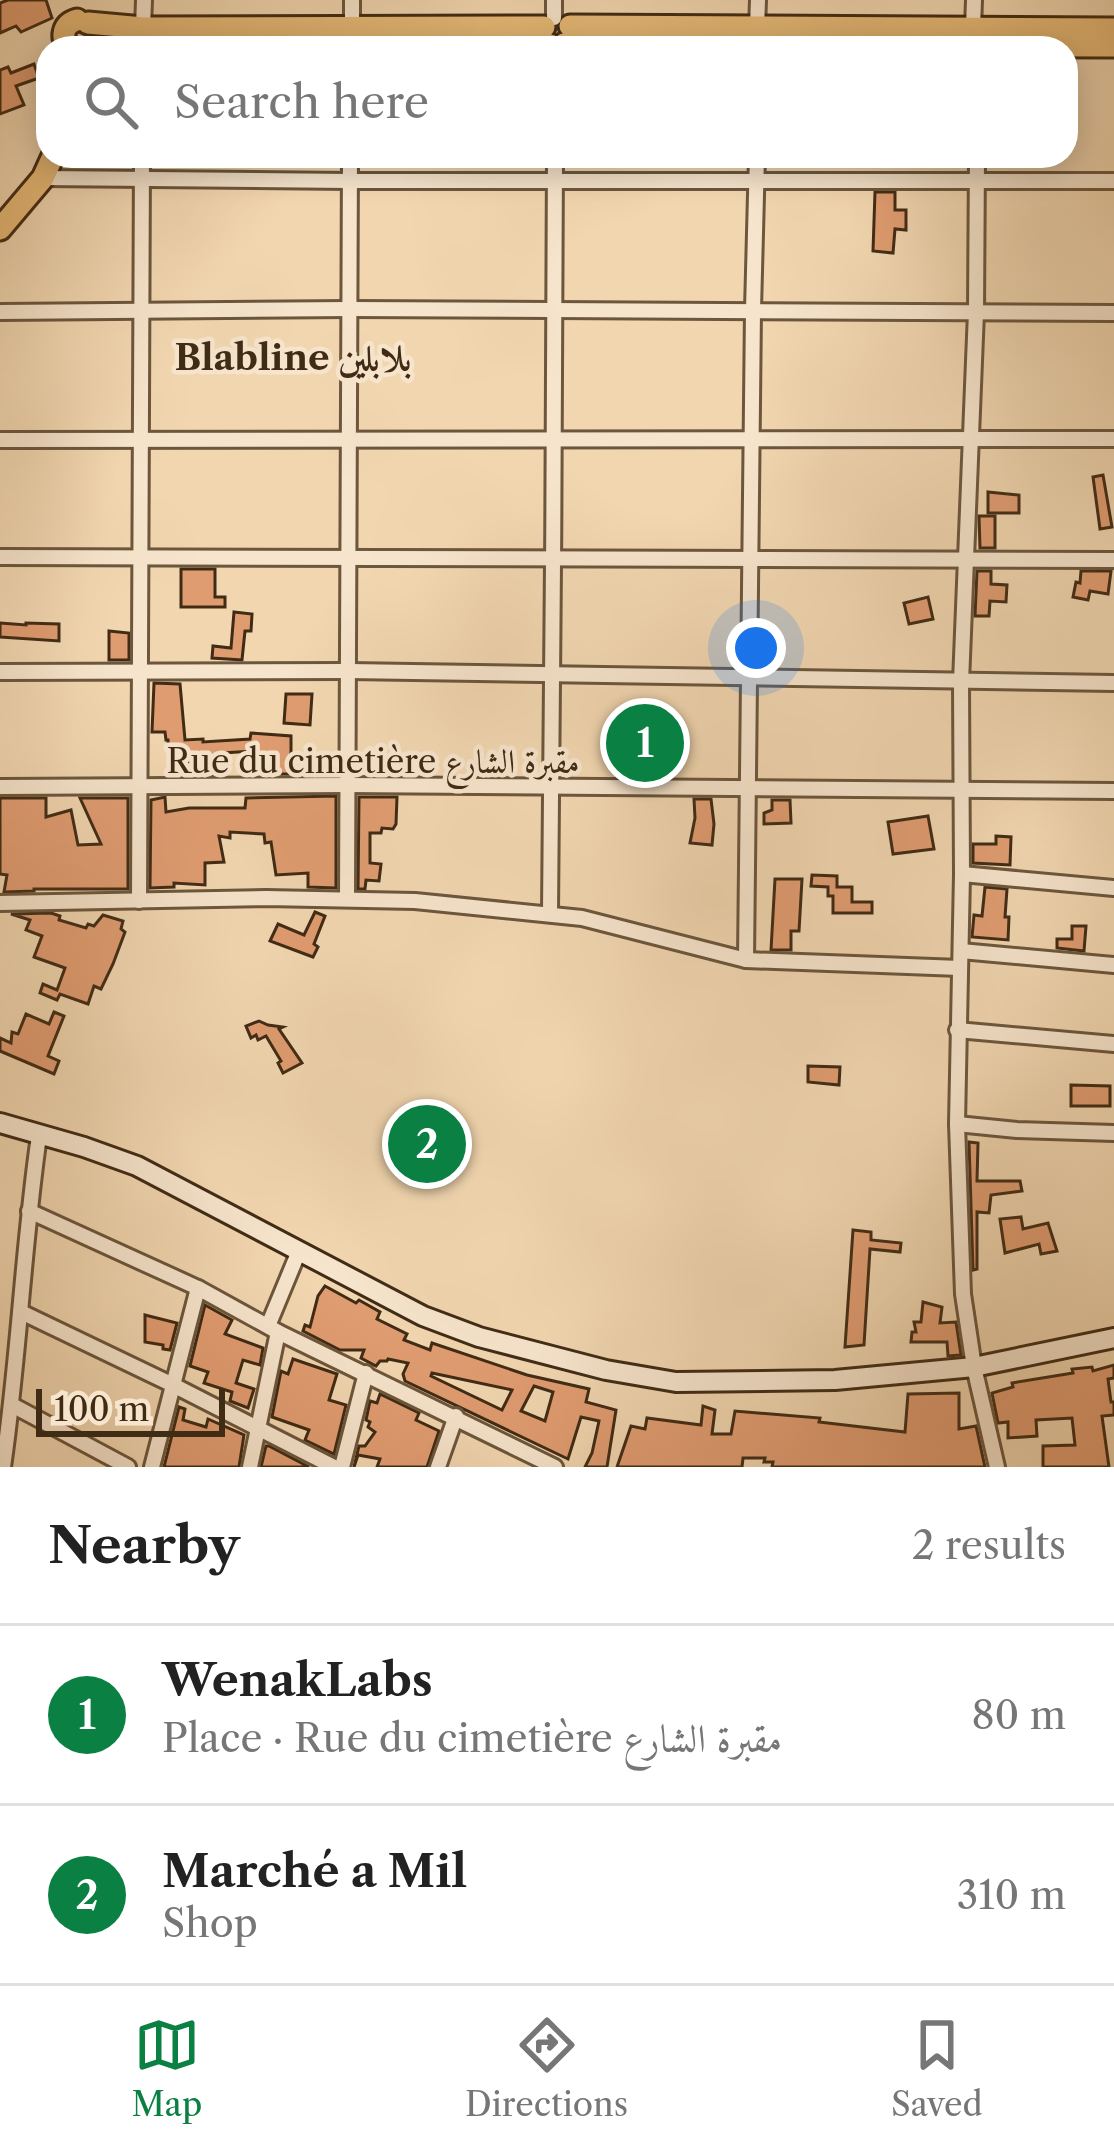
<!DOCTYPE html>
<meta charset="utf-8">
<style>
:root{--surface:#fff;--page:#f6f6f6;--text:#222;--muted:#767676;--line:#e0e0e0;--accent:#0b8043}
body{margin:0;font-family:"Libre Caslon Text",Amiri,serif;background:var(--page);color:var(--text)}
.scale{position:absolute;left:36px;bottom:30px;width:189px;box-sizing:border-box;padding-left:12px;border:6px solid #402b15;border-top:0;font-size:33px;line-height:42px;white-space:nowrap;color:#402b15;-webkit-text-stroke:9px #f6e4cc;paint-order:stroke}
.you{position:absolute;left:756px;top:648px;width:42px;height:42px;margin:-30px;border:9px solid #fff;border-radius:50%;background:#1a73e8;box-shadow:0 0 0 18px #1a73e833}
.badge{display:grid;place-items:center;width:78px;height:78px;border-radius:50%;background:var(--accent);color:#fff;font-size:39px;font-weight:700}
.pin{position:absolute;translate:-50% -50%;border:6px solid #fff;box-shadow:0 3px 12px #0006}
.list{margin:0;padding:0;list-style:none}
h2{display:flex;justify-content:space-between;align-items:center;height:156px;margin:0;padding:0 48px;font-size:51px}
h2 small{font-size:39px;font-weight:400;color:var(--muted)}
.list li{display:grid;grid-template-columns:78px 1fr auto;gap:36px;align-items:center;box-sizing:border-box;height:180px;padding:0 48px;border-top:3px solid var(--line)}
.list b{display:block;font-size:45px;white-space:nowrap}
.list p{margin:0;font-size:39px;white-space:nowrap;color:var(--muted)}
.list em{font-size:39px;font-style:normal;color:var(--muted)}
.icon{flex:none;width:66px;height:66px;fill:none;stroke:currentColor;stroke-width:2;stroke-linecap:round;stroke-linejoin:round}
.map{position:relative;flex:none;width:1114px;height:1467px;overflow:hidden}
.search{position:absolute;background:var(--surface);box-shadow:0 6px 30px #0003;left:36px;right:36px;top:36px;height:132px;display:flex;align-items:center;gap:30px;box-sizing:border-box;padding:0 42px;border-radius:36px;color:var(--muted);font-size:45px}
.sheet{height:516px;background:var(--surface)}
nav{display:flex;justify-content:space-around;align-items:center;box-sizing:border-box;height:168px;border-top:3px solid var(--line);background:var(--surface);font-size:33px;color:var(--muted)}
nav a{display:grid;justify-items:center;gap:6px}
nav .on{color:var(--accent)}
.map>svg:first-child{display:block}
</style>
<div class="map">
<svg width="1114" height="1467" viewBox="0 0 1114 1467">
<rect width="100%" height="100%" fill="#f1d6b0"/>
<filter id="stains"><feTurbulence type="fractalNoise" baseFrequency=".00167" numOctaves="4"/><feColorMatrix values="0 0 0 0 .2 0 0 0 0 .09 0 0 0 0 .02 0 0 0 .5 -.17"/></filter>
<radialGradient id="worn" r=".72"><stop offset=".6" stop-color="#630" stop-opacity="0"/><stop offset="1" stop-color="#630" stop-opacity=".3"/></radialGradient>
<!-- building -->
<g fill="#e09c71" stroke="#402b15" stroke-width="3" fill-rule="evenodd">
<polygon points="8,0 46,0 52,18 21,32 16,26 0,33 0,3"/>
<polygon points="34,64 39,78 16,86 24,105 0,114 0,70 8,67 11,73"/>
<polygon points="875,192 895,192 895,210 906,210 906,230 895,229 893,253 873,251"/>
<polygon points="1103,475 1112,527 1100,529 1093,477"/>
<polygon points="988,492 1019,495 1019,513 988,513"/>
<polygon points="979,516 995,516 995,548 980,548"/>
<polygon points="181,569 215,569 215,597 225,597 225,607 181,607"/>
<polygon points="977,571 991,571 991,584 1007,585 1006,602 990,601 989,616 975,616"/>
<polygon points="1081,571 1111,571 1108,594 1090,591 1088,600 1073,597 1076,582 1080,583"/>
<polygon points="928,597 933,619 909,624 904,603"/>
<polygon points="234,612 252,614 251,631 245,631 242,660 212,658 213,646 231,648"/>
<polygon points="0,623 26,625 26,623 59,624 59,641 0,637"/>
<polygon points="109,631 129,633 129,660 109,660"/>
<polygon points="154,683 180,684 185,740 203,739 203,742 250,739 251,733 291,736 291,774 267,774 266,765 253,765 253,751 223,753 224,774 207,775 206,762 169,762 168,740 166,740 165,732 152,732"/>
<polygon points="286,694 312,694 310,725 284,723"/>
<polygon points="633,722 663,726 658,765 627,761"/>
<polygon points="165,797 166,812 189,808 245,808 246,798 336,796 336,888 308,887 308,873 276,875 271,842 265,843 264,834 230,832 230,838 219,836 224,862 205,863 205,885 174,883 174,887 150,888 151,800"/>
<polygon points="359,797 397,797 396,824 393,829 382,828 381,833 370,833 370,863 381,864 379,881 366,880 365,889 358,889"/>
<polygon points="0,798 46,798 46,817 71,810 78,845 101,844 80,798 128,798 128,889 34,889 34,891 4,892 7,875 0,874"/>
<polygon points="694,799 711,799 714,824 712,845 690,843 695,818"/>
<polygon points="772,800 790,800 791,823 764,824 764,813 772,810"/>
<polygon points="928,816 934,849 893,854 888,822"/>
<polygon points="996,836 1011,837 1010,865 973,863 973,844 996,844"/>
<polygon points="812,875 837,876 837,887 852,887 852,902 872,902 872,913 833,913 833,896 828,896 828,887 811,886"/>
<polygon points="775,879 802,879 799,931 791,931 791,950 771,950"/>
<polygon points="985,887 1007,889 1005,917 1009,917 1008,940 972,937 974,915 982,916"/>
<polygon points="315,912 325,916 314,944 318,947 313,957 270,941 278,924 304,935"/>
<polygon points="51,913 60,916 59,920 86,928 88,924 94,926 103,915 123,921 121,929 125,932 113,964 101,989 94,986 88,1004 60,994 57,1000 40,993 43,984 57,990 65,968 34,957 42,936 26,930 30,920 11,914"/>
<polygon points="1072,926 1086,926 1084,951 1057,948 1057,939 1072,939"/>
<polygon points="54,1012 64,1016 48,1056 59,1061 54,1074 0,1051 0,1038 11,1043 12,1032 18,1034 26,1014 49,1024"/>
<polygon points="259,1021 268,1025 283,1027 279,1029 302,1063 283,1073 278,1063 281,1061 266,1036 258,1040 256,1035 251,1038 246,1026"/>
<polygon points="808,1066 840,1067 839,1085 808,1082"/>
<polygon points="1071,1085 1110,1086 1110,1106 1071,1106"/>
<polygon points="969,1142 978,1143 977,1181 1020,1181 1022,1191 991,1195 989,1213 977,1212 977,1269 973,1270"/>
<polygon points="1021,1217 1023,1229 1048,1223 1057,1251 1041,1254 1039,1244 1005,1253 1000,1219"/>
<polygon points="853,1230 871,1232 871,1240 901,1243 900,1252 870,1249 864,1345 845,1347"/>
<path d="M325,1286L356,1303L359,1300L380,1312L377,1319L407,1334L404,1340L430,1350L432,1343L527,1375L589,1389L586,1402L616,1410L607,1467H585L592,1453L599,1421L581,1417L568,1459L405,1381L403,1374L408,1363L388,1359L387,1361H380L376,1366L361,1358L364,1350H340L303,1331L305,1325L310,1327L318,1296ZM432,1373L512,1390L502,1410L431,1376ZM534,1386L553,1392L545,1421L521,1411Z"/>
<polygon points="923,1302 942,1307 940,1323 956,1322 961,1355 948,1356 947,1342 911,1342 912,1332 916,1332 914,1322 921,1322"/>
<polygon points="205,1305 232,1320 225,1334 263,1348 260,1365 243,1360 236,1383 254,1389 248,1408 230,1401 232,1392 204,1383 208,1372 190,1366"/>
<polygon points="145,1315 177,1323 170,1350 163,1349 163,1345 145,1342"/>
<polygon points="293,1359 337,1374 329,1400 346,1405 334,1454 305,1440 309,1430 272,1417 281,1371 288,1374"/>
<polygon points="1114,1365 1114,1378 1108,1379 1111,1402 1114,1402 1114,1415 1102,1416 1109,1467 1043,1467 1043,1446 1075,1445 1072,1418 1036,1420 1037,1436 1008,1438 1008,1422 998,1423 992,1393 1013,1387 1012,1383 1073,1373 1072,1369 1092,1367 1093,1371"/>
<polygon points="959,1393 959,1429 976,1426 985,1467 772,1467 773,1462 764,1462 765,1458 743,1458 742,1467 617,1467 631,1426 645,1429 647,1418 701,1425 703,1406 715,1410 712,1434 731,1434 735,1411 820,1418 819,1422 905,1432 908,1394"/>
<polygon points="380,1394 419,1413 416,1420 439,1431 427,1467 377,1467 380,1459 358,1455 354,1467 359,1446 365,1446 375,1432 368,1427 370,1422 366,1420 370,1401 377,1403"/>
<polygon points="179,1407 185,1409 183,1420 206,1427 208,1419 244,1435 239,1467 164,1467"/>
<polygon points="266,1446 269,1446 309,1467 261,1467"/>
</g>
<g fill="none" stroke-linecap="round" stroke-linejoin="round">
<defs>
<g id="street">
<polyline points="352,0 352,27"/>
<polyline points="554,18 554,0"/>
<polyline points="143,28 144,0"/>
<polyline points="757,28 758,0"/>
<polyline points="973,28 974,0"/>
<polyline points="977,156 976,312 961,682 962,874 957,1124 963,1294 974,1367 997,1467"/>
<polyline points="43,178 350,181 1114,181"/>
<polyline points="0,312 350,309 1114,313"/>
<polyline points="0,440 1114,439"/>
<polyline points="0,557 1114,560"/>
<polyline points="0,672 349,671 1114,683"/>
<polyline points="0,787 348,785 1114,791"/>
<polyline points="962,874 1114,888"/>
<polyline points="347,898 350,156"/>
<polyline points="139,901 142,156"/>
<polyline points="0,903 266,898 415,901 582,918 746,960 960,968"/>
<path d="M550,914C553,661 554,409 555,156"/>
<polyline points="961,951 1114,965"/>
<polyline points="746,960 753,310 757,156"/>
<polyline points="957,1030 1114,1044"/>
<polyline points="957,1124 1017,1130 1114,1133"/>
<polyline points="29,1211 198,1288 278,1332 555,1467"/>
<polyline points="21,1312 171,1384 334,1467"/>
<polyline points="268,1326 299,1251"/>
<polyline points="12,1405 128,1467"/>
<path d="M3,1467C19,1357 23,1246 39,1136"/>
<polyline points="152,1467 198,1288"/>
<polyline points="250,1467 278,1332"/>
<polyline points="342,1467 366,1373"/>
<polyline points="438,1467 456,1416"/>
</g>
<polyline id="secondary" points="0,1123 84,1147 137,1166 423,1316 479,1337 606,1370 676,1382 835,1380 974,1367 1114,1338"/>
<g id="primary">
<polyline points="88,23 143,28 544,27"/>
<polyline points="570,26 1114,29"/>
<polyline points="564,44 1114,46"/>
<path d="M69,48C60,37 63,24 77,20"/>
<polyline points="96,48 144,44 550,45"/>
<polyline points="0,229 43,178 53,156"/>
</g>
</defs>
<!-- street casing -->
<use href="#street" stroke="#6c563c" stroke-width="20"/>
<!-- secondary casing -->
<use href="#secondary" stroke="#402b15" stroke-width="24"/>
<!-- primary casing -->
<use href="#primary" stroke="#402b15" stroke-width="27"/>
<!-- street -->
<use href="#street" stroke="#f6e4cc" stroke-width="14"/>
<!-- secondary -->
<use href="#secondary" stroke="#f6e4cc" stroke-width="18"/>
<!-- primary -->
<use href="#primary" stroke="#e8bb78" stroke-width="21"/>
</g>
<g text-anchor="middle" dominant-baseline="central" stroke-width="9" stroke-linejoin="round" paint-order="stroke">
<!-- street labels -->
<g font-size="33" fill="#402b15" stroke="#f6e4cc">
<text x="373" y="761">Rue du cimetière مقبرة الشارع</text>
</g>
<!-- neighbourhood labels -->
<g font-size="36" font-weight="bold" fill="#402b15" stroke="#f6e4cc">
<text x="293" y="357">Blabline بلابلين</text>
</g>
</g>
<rect width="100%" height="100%" filter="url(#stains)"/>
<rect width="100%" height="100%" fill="url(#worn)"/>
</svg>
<div class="scale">100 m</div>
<div class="you"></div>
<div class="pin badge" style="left:645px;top:743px">1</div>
<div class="pin badge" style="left:427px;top:1144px">2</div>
<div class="search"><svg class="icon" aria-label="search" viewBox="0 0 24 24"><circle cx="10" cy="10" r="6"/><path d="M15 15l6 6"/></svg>Search here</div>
</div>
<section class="sheet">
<h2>Nearby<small>2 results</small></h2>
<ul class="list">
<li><span class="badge">1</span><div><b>WenakLabs</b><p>Place · Rue du cimetière مقبرة الشارع</p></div><em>80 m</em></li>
<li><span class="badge">2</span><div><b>Marché a Mil</b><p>Shop</p></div><em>310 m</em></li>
</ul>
</section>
<nav>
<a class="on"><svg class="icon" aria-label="map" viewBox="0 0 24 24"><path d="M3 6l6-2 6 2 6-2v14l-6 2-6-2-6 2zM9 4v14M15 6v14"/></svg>Map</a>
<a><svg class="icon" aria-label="directions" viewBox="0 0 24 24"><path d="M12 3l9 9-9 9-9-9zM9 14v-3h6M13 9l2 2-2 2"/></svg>Directions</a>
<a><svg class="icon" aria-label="saved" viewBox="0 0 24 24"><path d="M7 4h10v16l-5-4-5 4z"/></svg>Saved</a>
</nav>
